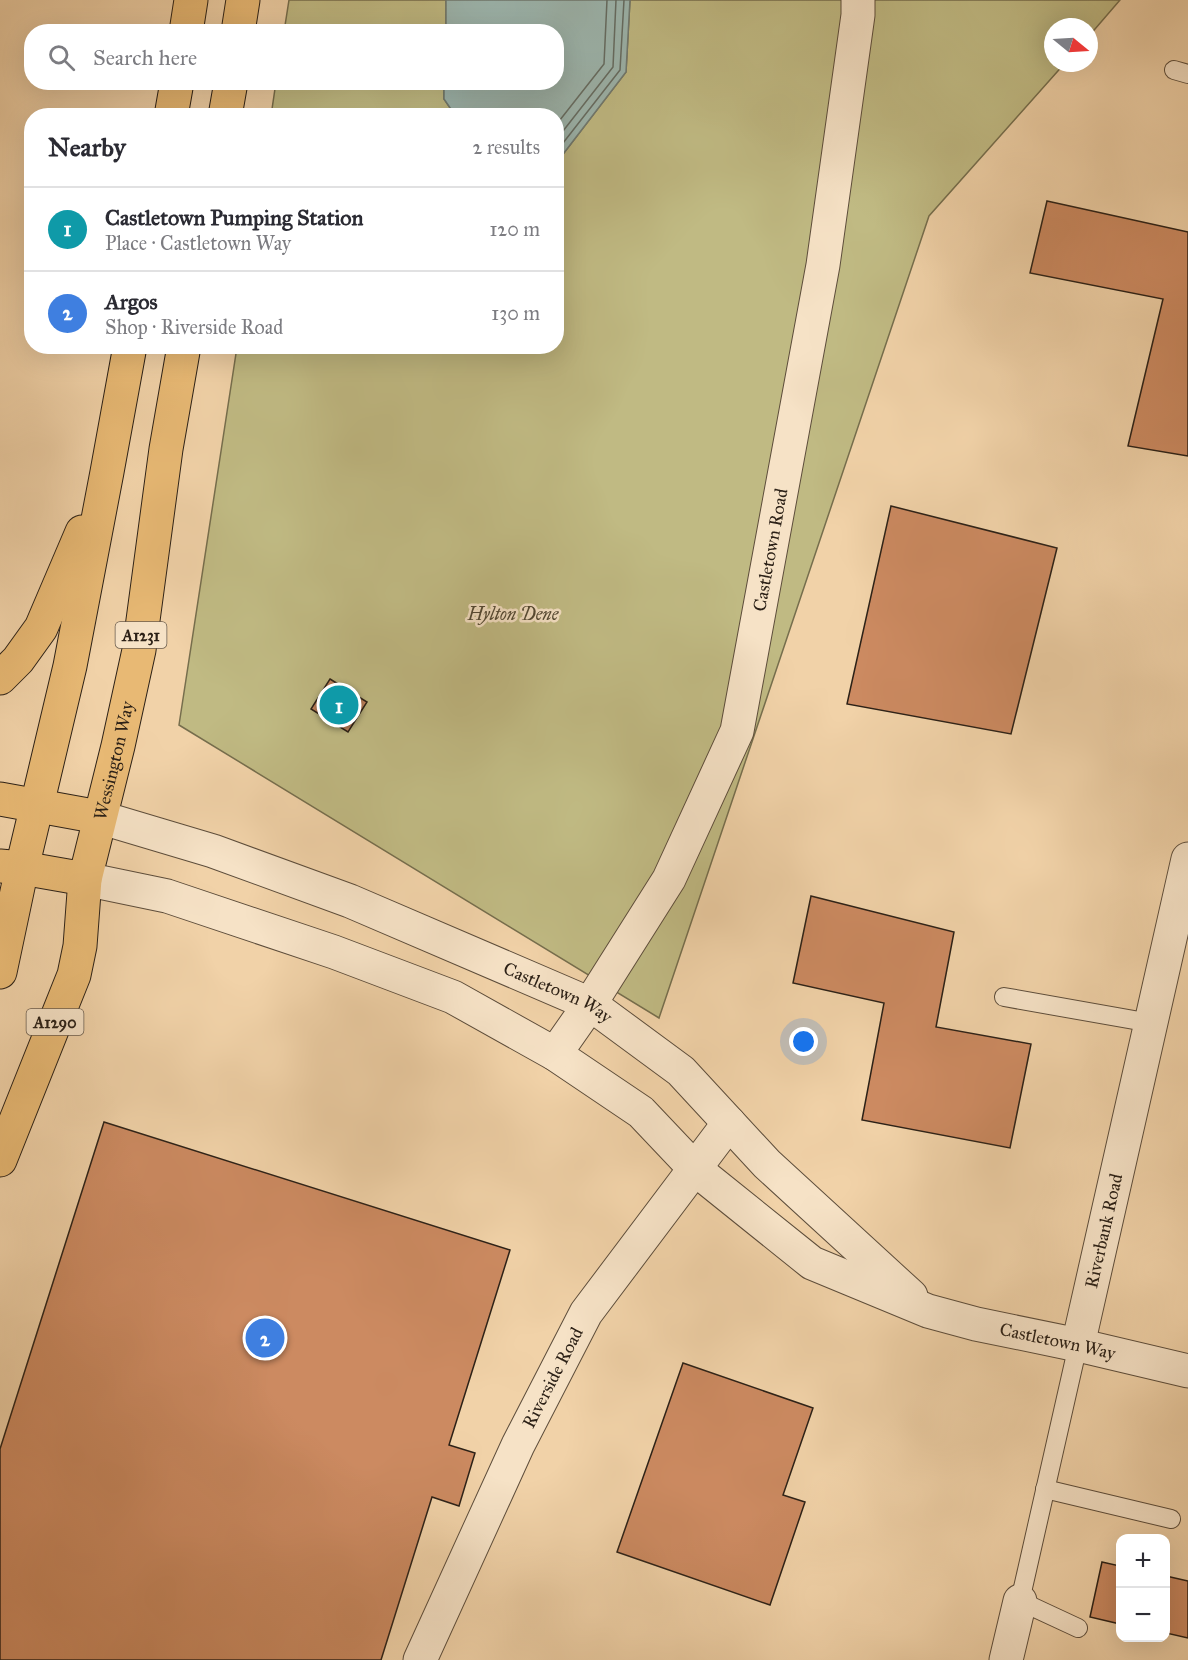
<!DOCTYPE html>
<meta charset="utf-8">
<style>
:root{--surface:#fff;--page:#f7f7f7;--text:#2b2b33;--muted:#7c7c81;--line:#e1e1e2;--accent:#111827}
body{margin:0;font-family:"IM FELL Great Primer",serif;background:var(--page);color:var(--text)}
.controls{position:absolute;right:18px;bottom:18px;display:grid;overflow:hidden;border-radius:12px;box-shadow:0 6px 24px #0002}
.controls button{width:54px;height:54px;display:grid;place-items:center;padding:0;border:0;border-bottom:2px solid var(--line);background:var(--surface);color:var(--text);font:30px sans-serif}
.compass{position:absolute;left:1044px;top:18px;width:54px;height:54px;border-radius:50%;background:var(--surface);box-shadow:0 6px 24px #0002;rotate:108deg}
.you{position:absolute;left:804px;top:1042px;width:21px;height:21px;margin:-15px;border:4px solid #fff;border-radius:50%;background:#1a73e8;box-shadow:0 0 0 9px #1a73e833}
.badge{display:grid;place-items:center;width:39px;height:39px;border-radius:50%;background:var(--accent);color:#fff;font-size:20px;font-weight:700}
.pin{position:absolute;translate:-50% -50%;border:3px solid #fff;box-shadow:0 2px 6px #0006}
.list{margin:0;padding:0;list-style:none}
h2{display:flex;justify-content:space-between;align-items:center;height:78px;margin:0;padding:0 24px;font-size:26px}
h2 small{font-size:20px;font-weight:400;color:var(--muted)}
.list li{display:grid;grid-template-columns:39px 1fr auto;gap:18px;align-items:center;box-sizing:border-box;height:84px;padding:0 24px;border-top:2px solid var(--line)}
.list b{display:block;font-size:22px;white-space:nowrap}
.list p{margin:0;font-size:20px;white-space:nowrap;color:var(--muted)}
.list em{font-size:20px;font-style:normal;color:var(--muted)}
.icon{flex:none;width:33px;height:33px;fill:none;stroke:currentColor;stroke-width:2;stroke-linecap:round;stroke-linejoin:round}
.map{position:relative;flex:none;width:1188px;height:1660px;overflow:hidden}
.search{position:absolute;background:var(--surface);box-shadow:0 6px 24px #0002;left:24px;top:24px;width:540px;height:66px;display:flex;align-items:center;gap:15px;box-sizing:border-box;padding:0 21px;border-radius:24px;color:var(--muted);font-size:22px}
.panel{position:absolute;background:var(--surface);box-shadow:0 6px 24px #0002;left:24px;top:108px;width:540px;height:246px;border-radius:24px}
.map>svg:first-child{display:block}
</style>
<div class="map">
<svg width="1188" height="1660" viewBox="0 0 1188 1660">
<rect width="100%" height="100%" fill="#f1d2a8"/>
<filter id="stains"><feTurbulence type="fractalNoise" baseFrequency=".00333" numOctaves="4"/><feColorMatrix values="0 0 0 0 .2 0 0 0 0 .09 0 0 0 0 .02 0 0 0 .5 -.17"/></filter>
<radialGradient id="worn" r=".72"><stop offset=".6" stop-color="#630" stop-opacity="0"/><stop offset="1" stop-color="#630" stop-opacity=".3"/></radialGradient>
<!-- green -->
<g fill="#c0ba83" stroke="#766e4d" stroke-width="1.5">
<polygon points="289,0 446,0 446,31 284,32"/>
<polygon points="630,0 1120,0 1089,36 1089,27 1053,27 1053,63 1065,63 929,216 659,1018 179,725 237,347 556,346 557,162 626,72"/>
<polygon points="276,82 444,83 444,99 455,115 271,116"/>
</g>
<!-- water -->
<polygon fill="#9cb6af" stroke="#6f7a72" stroke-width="1.5" points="446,0 630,0 626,72 557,162 556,116 455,115 444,99 444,83 556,82 556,32 446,31"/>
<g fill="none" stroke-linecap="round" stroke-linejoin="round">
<!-- shore -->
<g stroke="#646c63" stroke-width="1.5">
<polyline points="556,125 604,64 607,0"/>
<polyline points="556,140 613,67 616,0"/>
<polyline points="556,152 620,70 624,0"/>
</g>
</g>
<!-- building -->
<g fill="#cc8a61" stroke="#2c2117" stroke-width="1.5">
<polygon points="1047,201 1188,232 1188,456 1128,446 1163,299 1030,273"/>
<polygon points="891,506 1057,548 1011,734 847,704"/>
<polygon points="330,679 367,702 348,732 311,709"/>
<polygon points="811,896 954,932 936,1027 1031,1044 1010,1148 862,1120 884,1003 793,983"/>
<polygon points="104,1122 510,1250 449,1445 475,1453 459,1506 432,1497 381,1660 0,1660 0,1449"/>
<polygon points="683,1363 813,1408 783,1495 805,1502 770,1605 617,1552"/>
<polygon points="1102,1562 1120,1566 1120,1624 1090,1617"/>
<polygon points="1166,1576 1188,1581 1188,1638 1166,1633"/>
</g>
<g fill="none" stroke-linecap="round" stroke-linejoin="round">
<defs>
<g id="service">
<polyline points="1174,70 1188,74"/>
<polyline points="1004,997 1151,1023"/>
<polyline points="1078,1345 1020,1601 1078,1628"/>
<polyline points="1045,1489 1171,1519"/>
</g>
<g id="minor">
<path id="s1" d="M1078,1345L1188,859"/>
<path id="s2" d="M420,1660L518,1445L586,1313L729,1123"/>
<polyline points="1006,1660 1020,1601"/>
</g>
<g id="tertiary">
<path id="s3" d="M99,817L213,851L350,901L590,1004L681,1071L767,1164L911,1296"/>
<path id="s4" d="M85,879L167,896L334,952L453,997L555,1054L641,1112L695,1169L812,1263L928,1311L976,1324L1078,1345L1188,1371"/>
<path id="s5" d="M555,1054L590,1004L669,879L737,731L823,265L858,15V0"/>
</g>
<g id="primary">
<polyline points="0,972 22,868 37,805"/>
<polyline points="0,1160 74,975 80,946 85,879"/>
</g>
<g id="trunk">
<polyline points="186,32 191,0"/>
<polyline points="238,32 243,0"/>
<polyline points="171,116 177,82"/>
<polyline points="225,116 231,82"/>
<polyline points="0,678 18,660 41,628 82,532"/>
<polyline points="0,799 99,817"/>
<polyline points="37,805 70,666 107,472 130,346"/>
<path id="s6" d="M0,866L22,868L85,879L118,746L139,650L166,449L184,346"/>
</g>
</defs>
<!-- service casing -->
<use href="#service" stroke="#5d4d3b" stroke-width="20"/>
<!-- minor casing -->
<use href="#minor" stroke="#5d4d3b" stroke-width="35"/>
<!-- tertiary casing -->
<use href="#tertiary" stroke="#5d4d3b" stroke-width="35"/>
<!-- primary casing -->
<use href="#primary" stroke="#2c2117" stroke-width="35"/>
<!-- trunk casing -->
<use href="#trunk" stroke="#2c2117" stroke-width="35"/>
<!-- service -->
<use href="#service" stroke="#f6e2c6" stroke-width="18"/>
<!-- minor -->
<use href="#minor" stroke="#f6e2c6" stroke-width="33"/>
<!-- tertiary -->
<use href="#tertiary" stroke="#f6e2c6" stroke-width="33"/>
<!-- primary -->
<use href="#primary" stroke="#e8b974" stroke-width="33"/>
<!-- trunk -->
<use href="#trunk" stroke="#e8b974" stroke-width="33"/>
</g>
<g text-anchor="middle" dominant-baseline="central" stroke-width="5" stroke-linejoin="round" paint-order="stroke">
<!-- shield labels -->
<g fill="#f6e2c6" stroke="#695b4c" stroke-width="1.5">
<rect x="115.5" y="622" width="51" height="26" rx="4.5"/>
<rect x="26.5" y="1009" width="57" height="26" rx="4.5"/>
</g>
<g font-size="16" font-weight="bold" fill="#2c2117">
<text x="141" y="635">A1231</text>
<text x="55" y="1022">A1290</text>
</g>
<!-- street labels -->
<g font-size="18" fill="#2c2117" stroke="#f6e2c6">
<text stroke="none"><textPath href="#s5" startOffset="556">Castletown Road</textPath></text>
<text stroke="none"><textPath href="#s6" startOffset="208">Wessington Way</textPath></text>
<text stroke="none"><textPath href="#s3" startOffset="492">Castletown Way</textPath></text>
<text stroke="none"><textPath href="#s1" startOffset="117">Riverbank Road</textPath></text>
<text stroke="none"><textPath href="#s4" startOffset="1095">Castletown Way</textPath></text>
<text stroke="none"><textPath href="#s2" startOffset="312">Riverside Road</textPath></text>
</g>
<!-- park labels -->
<g font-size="18" font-style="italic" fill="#514732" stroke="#f6e2c6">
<text x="513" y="614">Hylton Dene</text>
</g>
</g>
<rect width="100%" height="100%" filter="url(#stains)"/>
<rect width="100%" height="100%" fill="url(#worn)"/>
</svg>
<div class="controls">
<button>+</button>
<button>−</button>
</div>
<svg class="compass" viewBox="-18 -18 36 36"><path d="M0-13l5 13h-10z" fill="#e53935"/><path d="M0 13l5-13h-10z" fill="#7c7c81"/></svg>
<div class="you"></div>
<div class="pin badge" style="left:339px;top:705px;background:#0f9aa8">1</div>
<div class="pin badge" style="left:265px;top:1338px;background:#3f7fe0">2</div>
<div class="search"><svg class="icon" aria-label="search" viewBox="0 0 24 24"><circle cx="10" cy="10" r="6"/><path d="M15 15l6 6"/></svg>Search here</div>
<section class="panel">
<h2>Nearby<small>2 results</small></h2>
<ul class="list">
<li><span class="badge" style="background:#0f9aa8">1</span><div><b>Castletown Pumping Station</b><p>Place · Castletown Way</p></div><em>120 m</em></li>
<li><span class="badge" style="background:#3f7fe0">2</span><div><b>Argos</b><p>Shop · Riverside Road</p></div><em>130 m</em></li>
</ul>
</section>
</div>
